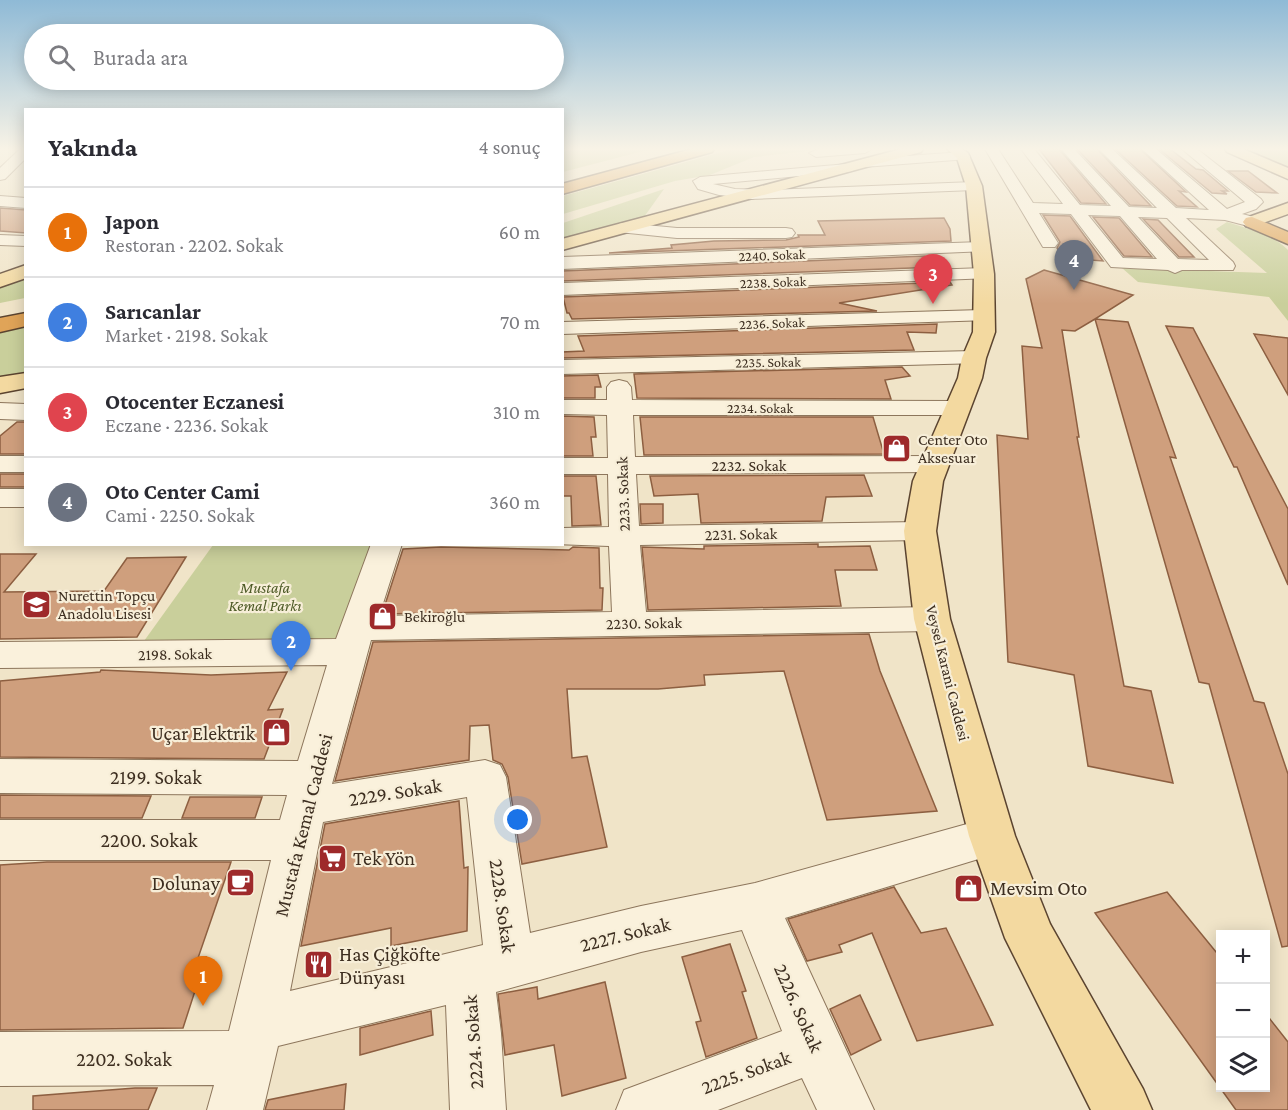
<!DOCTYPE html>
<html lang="tr">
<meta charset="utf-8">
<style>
:root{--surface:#fff;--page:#f2f2f3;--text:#2b2b33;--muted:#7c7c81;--line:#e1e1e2;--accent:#7c3aed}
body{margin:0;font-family:"Crimson Pro",serif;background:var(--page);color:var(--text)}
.controls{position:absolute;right:18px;bottom:18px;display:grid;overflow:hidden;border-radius:0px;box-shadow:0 3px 15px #0003}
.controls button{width:54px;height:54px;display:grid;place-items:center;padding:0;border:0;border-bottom:2px solid var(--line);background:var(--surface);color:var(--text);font:30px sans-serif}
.you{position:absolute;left:518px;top:820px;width:21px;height:21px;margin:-15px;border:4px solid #fff;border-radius:50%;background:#1a73e8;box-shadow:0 0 0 9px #1a73e833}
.badge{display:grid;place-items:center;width:39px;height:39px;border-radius:50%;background:var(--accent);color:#fff;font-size:20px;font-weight:700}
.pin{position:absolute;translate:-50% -50px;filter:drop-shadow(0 2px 3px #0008)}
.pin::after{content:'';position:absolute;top:32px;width:21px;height:18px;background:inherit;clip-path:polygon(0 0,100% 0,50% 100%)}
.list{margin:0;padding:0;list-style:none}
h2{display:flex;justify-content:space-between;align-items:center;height:78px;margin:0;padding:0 24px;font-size:26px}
h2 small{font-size:20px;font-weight:400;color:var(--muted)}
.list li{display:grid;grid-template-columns:39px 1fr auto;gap:18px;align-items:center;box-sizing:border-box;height:90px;padding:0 24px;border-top:2px solid var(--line)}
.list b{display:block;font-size:22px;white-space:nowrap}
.list p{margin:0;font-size:20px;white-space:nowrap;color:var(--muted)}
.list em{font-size:20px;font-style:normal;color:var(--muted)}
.icon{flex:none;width:33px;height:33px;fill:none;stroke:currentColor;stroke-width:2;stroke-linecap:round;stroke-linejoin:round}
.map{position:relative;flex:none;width:1288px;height:1110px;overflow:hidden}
.search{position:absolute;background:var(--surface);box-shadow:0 3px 15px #0003;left:24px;top:24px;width:540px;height:66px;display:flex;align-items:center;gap:15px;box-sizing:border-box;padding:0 21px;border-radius:33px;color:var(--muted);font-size:22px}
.panel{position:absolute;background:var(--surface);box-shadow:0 3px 15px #0003;left:24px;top:108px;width:540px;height:438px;border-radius:0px}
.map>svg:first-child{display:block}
</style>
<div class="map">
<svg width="1288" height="1110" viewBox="0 0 1288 1110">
<rect width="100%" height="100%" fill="#f0e4c8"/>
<!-- green -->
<g fill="#c9cf9b">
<polygon points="575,149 651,149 563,172 563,152"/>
<polygon points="733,149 805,149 808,151 754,157 710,175 675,181 563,214 563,196"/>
<polygon points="1242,149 1288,149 1288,169"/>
<polygon points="664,189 644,217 563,238 563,223"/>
<path d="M1227,222C1248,229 1272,234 1288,250V321L1269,297L1138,282L1122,268L1267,273L1216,229Z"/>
<polygon points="25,277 25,298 0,303 0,287"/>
<polygon points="25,327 25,372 0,378 0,333"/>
<polygon points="213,545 375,545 333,647 139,648"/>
</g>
<!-- building -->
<g fill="#cf9f7d" stroke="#8d5f41" stroke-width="1.5">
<polygon points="1039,149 1059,149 1106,204 1081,203"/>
<polygon points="1077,149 1097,149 1151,206 1130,205"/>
<polygon points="1115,149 1140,149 1186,192 1179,191 1197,207 1177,206"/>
<polygon points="1159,149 1170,149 1196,169 1203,170 1228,191 1222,191 1227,194 1212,193"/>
<polygon points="1228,171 1248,171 1277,193 1256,192"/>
<polygon points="0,208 26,210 26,233 0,231"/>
<polygon points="1043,215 1070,216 1103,261 1063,258 1057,248 1060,242"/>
<polygon points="1093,217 1119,218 1152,257 1124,256"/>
<polygon points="944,218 950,229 951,241 609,253 672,248 671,245 714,241 786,240 799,237 798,235 825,235 818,221"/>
<polygon points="1143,219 1158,220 1194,257 1179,257"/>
<polygon points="925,256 938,267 562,281 562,271"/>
<polygon points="1044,270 1133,295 1095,319 1128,322 1176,458 1170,457 1254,701 1264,703 1288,774 1288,946 1282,947 1209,684 1199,682 1095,319 1075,331 1062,330 1079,437 1077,437 1124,686 1151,691 1173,783 1088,766 1074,675 1008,662 997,435 1028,439 1022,346 1042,348 1026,279"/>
<polygon points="950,282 952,285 839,303 877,311 572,319 569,313 567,313 563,297"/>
<polygon points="937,324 936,333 907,332 914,350 562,358 562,352 584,351 578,336"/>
<polygon points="1166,326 1193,328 1288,509 1288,585 1237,467 1234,467"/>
<polygon points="1254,334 1288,338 1288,395"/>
<polygon points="902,367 910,376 885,380 891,399 637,398 634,374"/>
<polygon points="598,375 601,387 595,387 595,398 562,398 562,376"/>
<polygon points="562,416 594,417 596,437 591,437 593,456 562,456"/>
<polygon points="640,417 873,417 884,454 644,455"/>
<polygon points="17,422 26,422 26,454 0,454 0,436"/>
<rect x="0" y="474" width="26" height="13"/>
<polygon points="864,475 872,496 826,497 822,521 701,523 698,494 654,496 650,476"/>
<polygon points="562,476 596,476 601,525 572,526 571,496 562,496"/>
<polygon points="640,504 663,504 663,523 641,524"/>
<polygon points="818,544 818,547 870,546 877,570 835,570 841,606 648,610 642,547 704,549 704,546"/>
<polygon points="441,547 569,550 573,547 599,548 600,588 603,588 602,610 382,614 403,549"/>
<polygon points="0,554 36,554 4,592 104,591 127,558 186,557 137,637 0,639"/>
<polygon points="869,634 880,671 937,811 827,820 784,671 704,675 705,685 658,689 567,689 572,758 587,756 607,847 522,864 508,777 502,764 493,760 489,725 470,726 469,760 335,781 373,642"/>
<polygon points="101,670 211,675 287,672 268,710 283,709 264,759 0,757 0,681 100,672"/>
<polygon points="0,795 151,796 142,818 0,818"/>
<polygon points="190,797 262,797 255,818 182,818"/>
<polygon points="459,801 464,868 468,867 467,931 391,946 391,928 301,946 325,824"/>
<polygon points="47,862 231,862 198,958 206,957 183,1028 0,1030 0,865"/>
<polygon points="894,887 921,933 946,928 993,1025 917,1041 872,933 839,945 842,952 807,961 788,919"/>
<polygon points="1167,892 1221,958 1221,1088 1266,1088 1266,1014 1288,1042 1288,1110 1236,1110 1095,913"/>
<polygon points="730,944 746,991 742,992 757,1038 706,1057 696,1022 701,1021 682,957"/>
<polygon points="605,982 626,1078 562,1096 554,1045 505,1055 498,994 537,987 538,999"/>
<polygon points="860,995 881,1040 851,1055 830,1009"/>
<polygon points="431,1011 433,1035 360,1055 360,1028"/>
<polygon points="346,1084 344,1110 265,1110 268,1100"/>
<polygon points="135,1088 157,1088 148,1110 33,1110 33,1096"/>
</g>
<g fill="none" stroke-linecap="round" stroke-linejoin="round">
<defs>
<g id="minor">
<polygon points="20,149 26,149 26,158 5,179 0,180 0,168"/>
<polygon points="819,149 872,149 865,153 816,157 809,153"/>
<path d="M985,149H998L1033,203L1063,204L1021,149H1034L1080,205L1111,206L1061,149H1074L1129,207L1157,208L1099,149H1112L1176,208L1209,210L1142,149H1156L1227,209L1245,202L1182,149H1197L1261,199L1263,202L1256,209L1242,214L1258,218L1260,222L1252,227L1225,220L1186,218L1233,262L1235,266L1233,270H1182L1175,273L1168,270L1111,267L1071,214L1039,213L1058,243L1055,247H1043ZM1088,215L1120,216L1157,259L1123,258ZM1138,217L1167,218L1209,260L1178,259Z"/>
<polygon points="963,152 970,156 968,159 864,167 857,163 864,159"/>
<polygon points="847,164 854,168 852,171 713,184 735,189 769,190 974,182 981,186 974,190 752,199 719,195 698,189 693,181 700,177"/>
<polygon points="0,196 26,198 26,208 0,206"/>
<polygon points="625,223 677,228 786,228 792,229 795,233 792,237 786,238 677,238 619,232 617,228 619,224"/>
<polygon points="0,235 26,236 26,246 0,245"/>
<polygon points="981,242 987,243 990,247 987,251 562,269 562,257"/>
<polygon points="984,268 991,270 993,274 991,278 562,295 562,283"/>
<polygon points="982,310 989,312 992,316 989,320 562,334 562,322"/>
<polygon points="974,351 982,353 985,358 982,363 562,374 562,360"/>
<path d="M619,380L627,382L631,387L632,400L958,401L967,403L970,408L967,413L958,415H633L635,457L935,456L945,458L949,464L945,470L935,472L636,474L639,526L920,522L931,524L935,531L931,538L920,540L640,545L646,612L932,607L944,611L949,619L944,627L932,631L371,640L332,784L485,760L500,765L506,777L530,933L641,906L755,883L992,817L1008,822L1014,836L1008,850L785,918L874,1110H817L802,1078L718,1110H616L624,1090L782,1031L742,930L641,952L496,992L501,1033L506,1110H450L446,1005L278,1046L263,1110H207L214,1085L0,1086V1032L229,1031L271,860H0V820H280L287,795L0,793V759L298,761L327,665L0,668V642L336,639L371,544H402L379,616L612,612L609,546L554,544H562V528L609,527L608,474H562V458H608L607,415L562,414V400H607V387L611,382ZM467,797L483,945L290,991L323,822Z"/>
<polygon points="0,403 26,404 26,420 0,419"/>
<rect x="0" y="456" width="26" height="16"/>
<rect x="0" y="489" width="26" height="18"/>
</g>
<g id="major">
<polygon points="901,149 923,149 921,152 562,250 562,239"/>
<polygon points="947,149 962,149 968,153 982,186 994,274 995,332 986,358 982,378 943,481 936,531 950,619 1015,836 1050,924 1143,1089 1152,1110 1091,1110 1005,938 969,836 914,619 904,531 913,481 958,378 962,358 973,332 974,274 966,186 957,158"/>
<polygon points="1225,149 1243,149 1288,168 1288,179 1227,152"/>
<polygon points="1288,203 1288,214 1252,227 1246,226 1243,222 1246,218"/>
<polygon points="26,265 26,278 0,287 0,274"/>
<polygon points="26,373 26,388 0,393 0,377"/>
</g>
<g id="highway">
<polygon points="692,149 714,149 712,152 562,194 562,184"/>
<polygon points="1252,217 1288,232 1288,244 1246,226 1243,222 1246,218"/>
<polygon points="26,313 26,326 0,332 0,318"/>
</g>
</defs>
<!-- minor casing -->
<use href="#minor" stroke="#8d765c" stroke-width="2"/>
<!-- major casing -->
<use href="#major" stroke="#5b4430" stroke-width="3"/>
<!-- highway casing -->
<use href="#highway" stroke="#5b4430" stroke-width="3"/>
<!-- minor -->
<use href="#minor" fill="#faf1dc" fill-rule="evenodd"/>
<!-- major -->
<use href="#major" fill="#f3d9a0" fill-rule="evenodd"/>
<!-- highway -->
<use href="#highway" fill="#e0a458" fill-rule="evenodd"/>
</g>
<!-- sky -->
<linearGradient id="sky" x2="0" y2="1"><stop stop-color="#8fbad6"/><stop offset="0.49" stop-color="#f8f3e6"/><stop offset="1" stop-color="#f8f3e6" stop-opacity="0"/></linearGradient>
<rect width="1288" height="304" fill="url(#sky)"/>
<!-- icons -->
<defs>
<symbol id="shop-square" viewBox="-11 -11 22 22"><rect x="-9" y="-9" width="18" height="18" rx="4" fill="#9e2a2b" stroke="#f7eed8"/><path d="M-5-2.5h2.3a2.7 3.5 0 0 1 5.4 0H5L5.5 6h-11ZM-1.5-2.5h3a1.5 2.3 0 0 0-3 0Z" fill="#fff"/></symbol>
<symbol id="school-square" viewBox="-11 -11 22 22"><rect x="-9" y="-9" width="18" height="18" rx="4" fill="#9e2a2b" stroke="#f7eed8"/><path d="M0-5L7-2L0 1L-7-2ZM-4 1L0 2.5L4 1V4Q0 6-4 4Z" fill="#fff"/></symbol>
<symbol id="supermarket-square" viewBox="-11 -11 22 22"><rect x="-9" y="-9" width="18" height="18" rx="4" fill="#9e2a2b" stroke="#f7eed8"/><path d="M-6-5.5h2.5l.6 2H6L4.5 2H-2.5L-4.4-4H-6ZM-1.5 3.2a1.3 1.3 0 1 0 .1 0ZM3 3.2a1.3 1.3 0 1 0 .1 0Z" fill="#fff"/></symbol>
<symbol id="cafe-square" viewBox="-11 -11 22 22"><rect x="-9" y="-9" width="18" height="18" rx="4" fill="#9e2a2b" stroke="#f7eed8"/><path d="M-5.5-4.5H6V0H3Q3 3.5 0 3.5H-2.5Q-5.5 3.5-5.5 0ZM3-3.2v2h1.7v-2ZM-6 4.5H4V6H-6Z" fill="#fff"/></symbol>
<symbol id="restaurant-square" viewBox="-11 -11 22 22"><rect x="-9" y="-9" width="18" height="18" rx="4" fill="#9e2a2b" stroke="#f7eed8"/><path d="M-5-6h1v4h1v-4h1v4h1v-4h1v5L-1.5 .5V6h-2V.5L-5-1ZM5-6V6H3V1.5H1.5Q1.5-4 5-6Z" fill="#fff"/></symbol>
</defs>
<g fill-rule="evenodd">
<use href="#shop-square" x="880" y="432" width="33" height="33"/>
<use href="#school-square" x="20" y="588" width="33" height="33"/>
<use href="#shop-square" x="366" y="600" width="33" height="33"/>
<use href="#shop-square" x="260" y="716" width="33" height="33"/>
<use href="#supermarket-square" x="316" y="842" width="33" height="33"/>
<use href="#cafe-square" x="224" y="866" width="33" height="33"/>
<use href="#shop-square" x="952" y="872" width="33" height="33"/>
<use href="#restaurant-square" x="302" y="948" width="33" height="33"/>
</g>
<g text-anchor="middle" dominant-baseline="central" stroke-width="4.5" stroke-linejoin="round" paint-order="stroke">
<!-- far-street labels -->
<g font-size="14" fill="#3d2e20" stroke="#f7eed8">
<text transform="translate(772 255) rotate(-2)">2240. Sokak</text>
<text transform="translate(773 282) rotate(-2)">2238. Sokak</text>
<text transform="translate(772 323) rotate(-2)">2236. Sokak</text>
<text transform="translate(768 362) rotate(-1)">2235. Sokak</text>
<text x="760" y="408">2234. Sokak</text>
</g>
<!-- poi labels -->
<g font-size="16" fill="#3d2e20" stroke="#f7eed8" text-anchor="start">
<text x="918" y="439">Center Oto<tspan x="918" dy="18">Aksesuar</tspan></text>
<text x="58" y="595">Nurettin Topçu<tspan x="58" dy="18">Anadolu Lisesi</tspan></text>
<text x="404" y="616">Bekiroğlu</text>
</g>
<!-- street labels -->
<g font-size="16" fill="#3d2e20" stroke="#f7eed8">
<text x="749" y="465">2232. Sokak</text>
<text transform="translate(623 494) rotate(-92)">2233. Sokak</text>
<text transform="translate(741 534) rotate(-1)">2231. Sokak</text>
<text transform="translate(644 623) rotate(-1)">2230. Sokak</text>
<text transform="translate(175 654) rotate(-1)">2198. Sokak</text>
<text transform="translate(948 673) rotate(76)">Veysel Karani Caddesi</text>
</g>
<!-- park labels -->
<g font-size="16" font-style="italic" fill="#4d5a26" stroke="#f7eed8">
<text x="265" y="587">Mustafa<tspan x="265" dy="18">Kemal Parkı</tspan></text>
</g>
<!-- near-poi labels -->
<g font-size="20" fill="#3d2e20" stroke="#f7eed8" text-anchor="start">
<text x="255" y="733" text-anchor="end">Uçar Elektrik</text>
<text x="353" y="858">Tek Yön</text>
<text x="220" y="883" text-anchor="end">Dolunay</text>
<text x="990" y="888">Mevsim Oto</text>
<text x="339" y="954">Has Çiğköfte<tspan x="339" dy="23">Dünyası</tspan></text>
</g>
<!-- near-street labels -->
<g font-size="20" fill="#3d2e20" stroke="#f7eed8">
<text x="156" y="777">2199. Sokak</text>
<text transform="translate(395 792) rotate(-9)">2229. Sokak</text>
<text transform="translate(303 825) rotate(-76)">Mustafa Kemal Caddesi</text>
<text x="149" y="840">2200. Sokak</text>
<text transform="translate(503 906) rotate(82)">2228. Sokak</text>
<text transform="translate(625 934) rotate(-14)">2227. Sokak</text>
<text transform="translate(799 1008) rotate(66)">2226. Sokak</text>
<text transform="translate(473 1042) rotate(-94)">2224. Sokak</text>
<text x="124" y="1059">2202. Sokak</text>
<text transform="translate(746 1072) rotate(-20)">2225. Sokak</text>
</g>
</g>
</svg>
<div class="controls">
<button>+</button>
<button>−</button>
<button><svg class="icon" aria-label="layers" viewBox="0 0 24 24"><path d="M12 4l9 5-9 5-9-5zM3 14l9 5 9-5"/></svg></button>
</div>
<div class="you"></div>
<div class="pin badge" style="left:203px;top:1006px;background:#e8710a">1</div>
<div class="pin badge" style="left:291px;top:671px;background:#3f7fe0">2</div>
<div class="pin badge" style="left:933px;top:304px;background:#e0444e">3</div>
<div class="pin badge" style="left:1074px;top:290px;background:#6b7280">4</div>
<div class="search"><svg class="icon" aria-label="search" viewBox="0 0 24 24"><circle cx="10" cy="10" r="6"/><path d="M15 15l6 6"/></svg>Burada ara</div>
<section class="panel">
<h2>Yakında<small>4 sonuç</small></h2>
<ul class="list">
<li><span class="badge" style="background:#e8710a">1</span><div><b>Japon</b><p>Restoran · 2202. Sokak</p></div><em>60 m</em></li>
<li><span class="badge" style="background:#3f7fe0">2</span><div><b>Sarıcanlar</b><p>Market · 2198. Sokak</p></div><em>70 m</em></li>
<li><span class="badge" style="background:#e0444e">3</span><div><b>Otocenter Eczanesi</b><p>Eczane · 2236. Sokak</p></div><em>310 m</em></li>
<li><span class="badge" style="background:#6b7280">4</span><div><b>Oto Center Cami</b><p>Cami · 2250. Sokak</p></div><em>360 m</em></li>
</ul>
</section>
</div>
